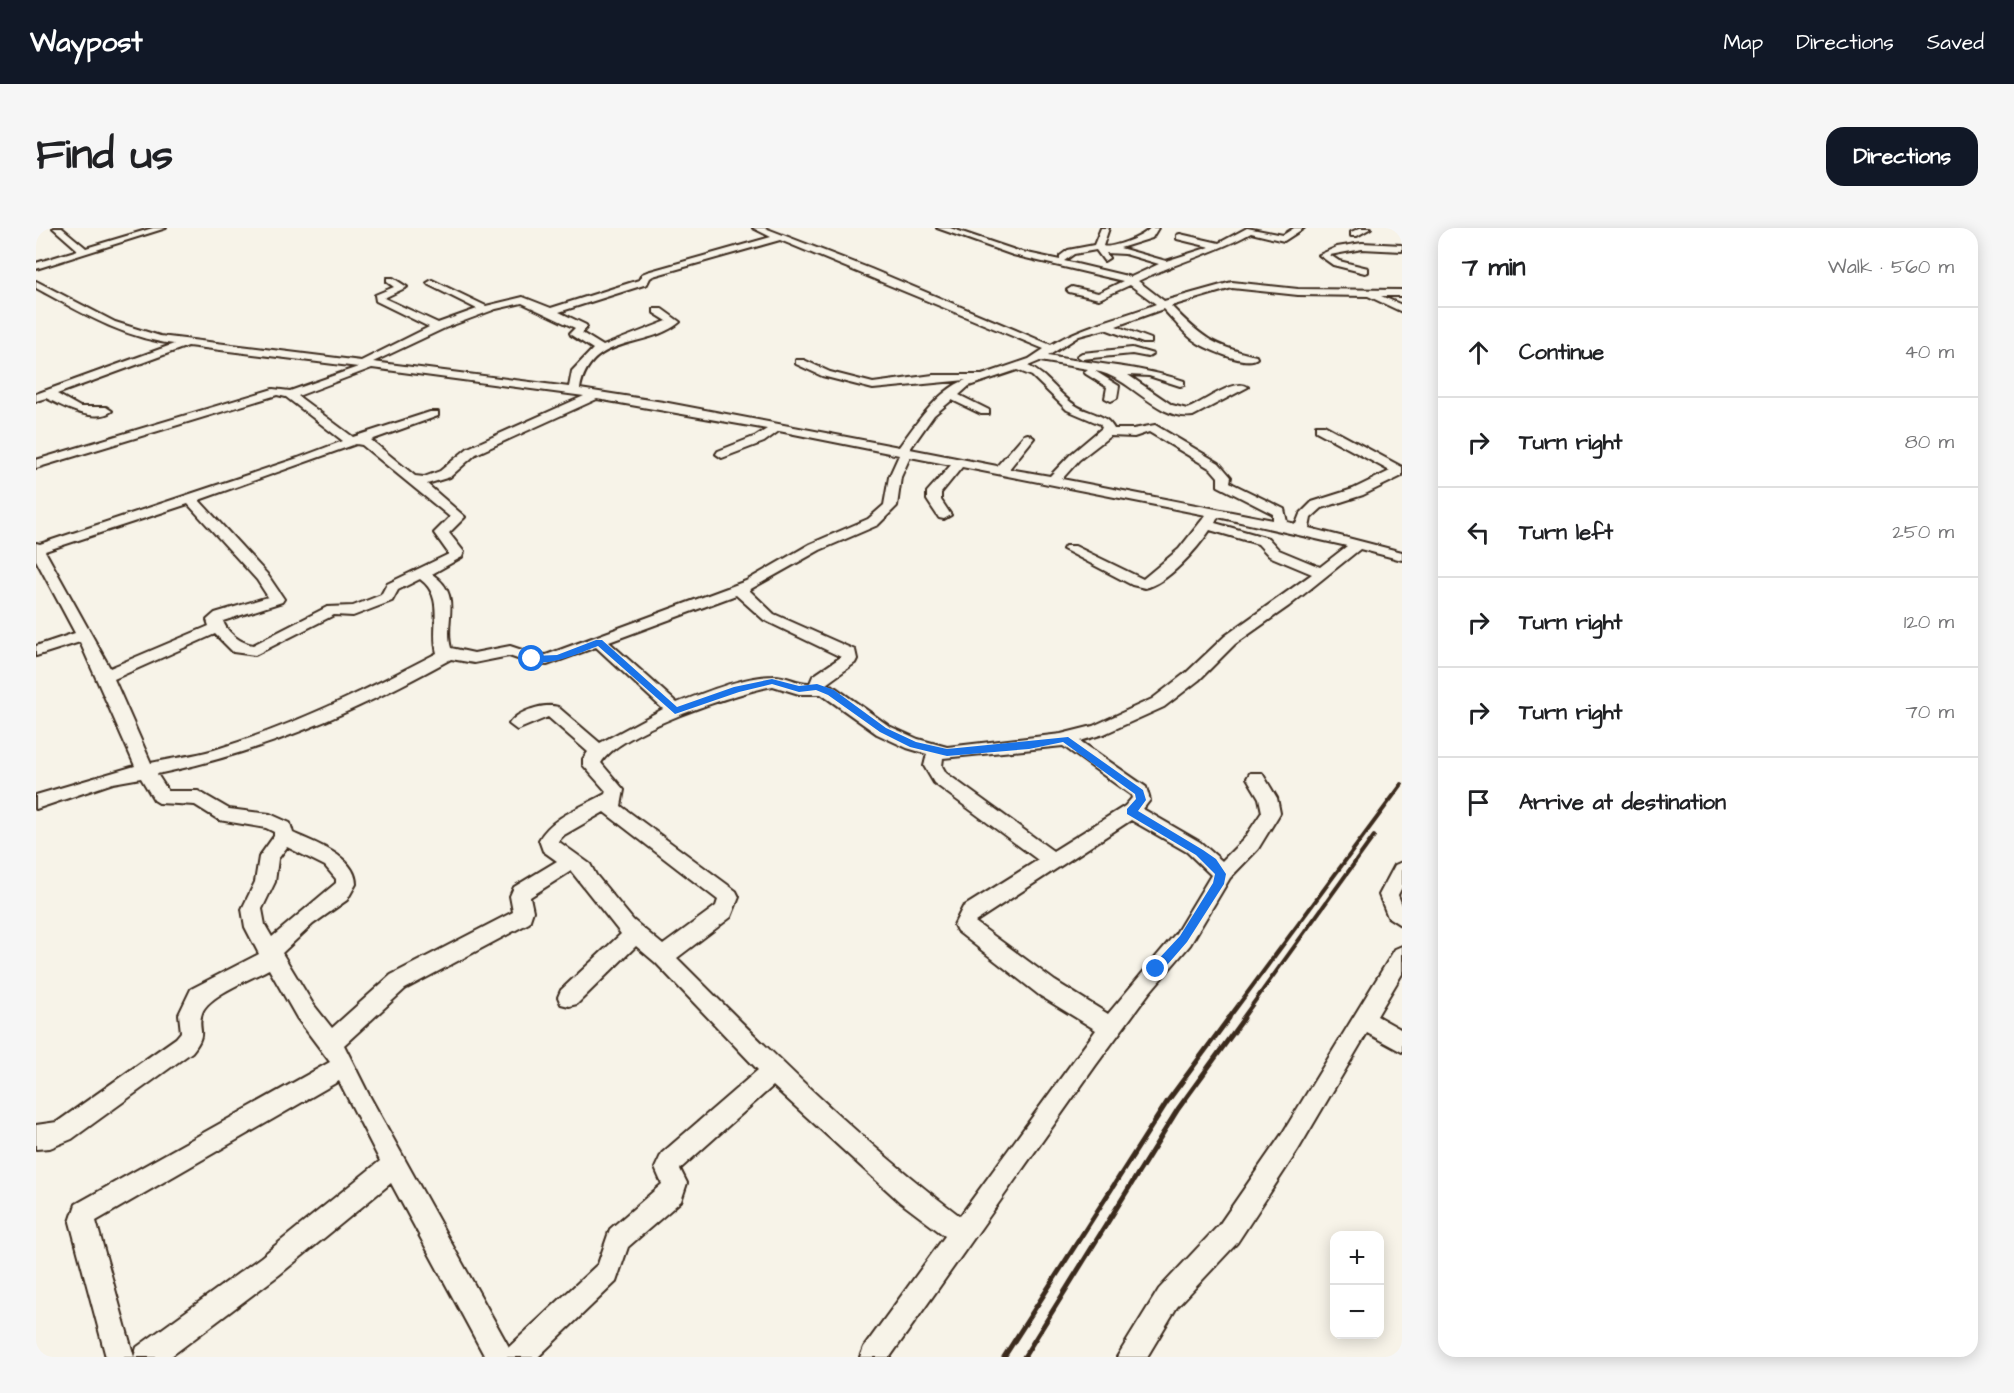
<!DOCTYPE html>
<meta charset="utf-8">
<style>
:root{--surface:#fff;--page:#f6f6f6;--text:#202124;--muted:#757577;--line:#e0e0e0;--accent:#111827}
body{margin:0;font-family:"Architects Daughter",sans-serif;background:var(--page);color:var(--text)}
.controls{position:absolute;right:18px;bottom:18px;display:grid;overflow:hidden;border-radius:12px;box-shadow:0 3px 15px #0003}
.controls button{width:54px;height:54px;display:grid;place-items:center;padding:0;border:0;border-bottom:2px solid var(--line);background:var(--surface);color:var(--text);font:30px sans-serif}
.stop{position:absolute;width:18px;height:18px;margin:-14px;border:4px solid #1a73e8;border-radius:50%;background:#fff}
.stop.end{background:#1a73e8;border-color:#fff;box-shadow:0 2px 6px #0008}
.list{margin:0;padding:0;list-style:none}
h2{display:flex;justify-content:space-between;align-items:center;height:78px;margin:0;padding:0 24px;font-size:26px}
h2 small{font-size:20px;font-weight:400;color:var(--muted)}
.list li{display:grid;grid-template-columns:39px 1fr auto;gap:18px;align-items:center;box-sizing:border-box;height:90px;padding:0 24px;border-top:2px solid var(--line)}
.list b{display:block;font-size:22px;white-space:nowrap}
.list em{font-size:20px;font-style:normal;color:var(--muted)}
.icon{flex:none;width:33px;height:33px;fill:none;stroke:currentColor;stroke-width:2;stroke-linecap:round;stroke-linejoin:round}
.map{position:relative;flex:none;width:1366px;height:1129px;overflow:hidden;border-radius:18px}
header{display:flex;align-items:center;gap:36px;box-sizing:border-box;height:84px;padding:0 30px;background:var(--accent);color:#fff}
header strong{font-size:28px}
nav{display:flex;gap:33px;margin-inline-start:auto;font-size:21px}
.intro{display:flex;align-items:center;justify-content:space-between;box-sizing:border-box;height:144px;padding:0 36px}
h1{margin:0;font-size:42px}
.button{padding:15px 27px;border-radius:18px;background:var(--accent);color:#fff;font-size:21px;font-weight:700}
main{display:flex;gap:36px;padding:0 36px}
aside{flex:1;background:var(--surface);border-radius:18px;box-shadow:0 3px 15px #0003}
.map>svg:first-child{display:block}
</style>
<header>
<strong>Waypost</strong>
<nav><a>Map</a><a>Directions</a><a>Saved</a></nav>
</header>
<div class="intro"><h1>Find us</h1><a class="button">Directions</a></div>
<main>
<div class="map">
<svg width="1366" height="1129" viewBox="0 0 1366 1129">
<rect width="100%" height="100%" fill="#f7f3e8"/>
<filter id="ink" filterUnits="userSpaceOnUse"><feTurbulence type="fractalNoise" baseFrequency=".0167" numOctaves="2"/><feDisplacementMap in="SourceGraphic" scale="12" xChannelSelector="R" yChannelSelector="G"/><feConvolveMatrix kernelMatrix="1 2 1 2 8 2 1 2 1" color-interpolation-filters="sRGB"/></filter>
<g filter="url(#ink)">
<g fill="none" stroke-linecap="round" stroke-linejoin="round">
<defs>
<g id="minor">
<polygon points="17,0 26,0 50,20 117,0 130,0 0,41 0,35 42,22"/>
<path d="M717,0H729L835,41L1015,117C1047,97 1085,90 1120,76L1094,57L1063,71L1033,64L1031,62L1036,59L1062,65L1087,53L977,27L901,0H914L982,23L1024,32V28L1032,22L1058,17L1065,0H1073L1067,18C1073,21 1107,10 1114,0H1122L1116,10L1084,20L1130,33L1174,19L1141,11V7L1144,6L1183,15L1211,0L1247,7L1258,0H1268L1248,13L1215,5C1179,25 1139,35 1102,53L1128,73L1196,54L1262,61L1366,62V68H1345L1366,77V84L1332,68L1262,67L1196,60L1135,78C1165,109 1177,118 1220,128L1221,130C1211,139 1167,120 1156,111C1146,103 1137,91 1127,81L1080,98L1115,111V115H1107L1069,101L1043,108L1012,128C1057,136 1104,138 1148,153V157L1144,158L1113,148L1092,147L1136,177L1151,181C1164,177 1199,149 1212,159L1157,188C1121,193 1094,148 1059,143L1083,158L1081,170L1075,173L1069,170L1071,159L1050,146L1048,144L1052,141L1004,133L992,138C1012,147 1021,165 1039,177C1052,186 1070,185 1078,201H1097L1119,197L1183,235L1195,249L1194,254L1197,256L1248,281L1251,294L1260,296L1264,286L1276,274L1317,261L1354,243L1280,203V197H1288L1366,239V248L1327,267L1286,280L1275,290L1273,300L1366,324V332L1324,321L1253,378L1199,416L1163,452L1128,479L1068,506L1044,513L1110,559L1114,572L1107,581L1164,614L1186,633L1208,611L1226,584L1223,570L1211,550L1214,545H1226L1241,570L1244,585L1241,590L1222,621L1194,650L1154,717L1113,765L1060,837L854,1129H824L828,1119L909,1008L864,974L737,858L644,941L651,955L645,973L592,1019L580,1054L502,1129H449L355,955L243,1047L134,1129H70L34,994L40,976L294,834L261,790L233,741C217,750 171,768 166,785C160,803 173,803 156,824L36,911L14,920L0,921V897L21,894L140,810L145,804L143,786L155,761L223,726L209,699L206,681L219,654L223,629L238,608V604L230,600L183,592L159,577L123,575L118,572L105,550L77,555L0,581V567L99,538L44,414L0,428V418L39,405L0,332V315L4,316L262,230L307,213L250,169L241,167L0,240V232L237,161L254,163L322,139L152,118L21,166L44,179H70L76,183C59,196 26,178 10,170L0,173V166L138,116C87,110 44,84 0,60V53L79,94L124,108L325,133L393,99L340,73L339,67L358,59L351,54V50H357L371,59L348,70L402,95L441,81L393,57L391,55L396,52L450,78L487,69L515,80L603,52L606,46L611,44L735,9ZM744,12L1008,121L993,131L946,147H897L837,155L794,144L768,132H760V136L786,148L837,161L930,152C903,161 879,197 863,219L627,174L544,161C554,105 611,122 644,94L626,81H618V85L631,93L567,118L546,105L551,99L550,97L523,84L611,56L614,50L617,48ZM1060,22L1068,33L1073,30L1070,25L1089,26L1123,36L1095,49L1028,33L1038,26ZM486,75L539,100L534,105L535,107L557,121L536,143L533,159L337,134L409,100L460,81ZM336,140L548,168L432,220L404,243L388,249L379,248L335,212L402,188V184H394L317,209L262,168ZM981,142L996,148L1031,182L1064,196L1066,200L1035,226L1014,248L973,241L998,210L992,206L988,207L961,238L874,221L898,187L916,172L945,186H953V182L923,167L933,158ZM561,171L731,201L720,208L682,223L680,226L686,230L728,214L743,203L863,227L853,249L848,277L832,291L774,316L710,353L510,427L498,426L474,418L438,425L415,420C407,392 428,368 396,346L426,329L428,324L413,305L429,289L391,256L414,249L440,226ZM1113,204L1175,241L1182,249V258L1237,286V292L1026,251L1043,232L1074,208L1098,209ZM320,216L326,217L414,289L398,305L413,326L351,356L345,367L317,378L291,379L217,417C205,415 191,405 187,393L246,374L248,371L231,346L163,272ZM874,229L915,237L891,264V272L903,290L908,291L915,287L905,272V265L926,239L1170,287L1143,321L1107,351L1039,318H1029L1027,321L1096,357L1109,360C1132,355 1161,321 1174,302L1222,316L1233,328L1276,346L1189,408L1151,444L1116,471L1057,498L1025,506L911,519L882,511L853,498L797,458L790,456L819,435L821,431L819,422L738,386L713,362L784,322L842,297L861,278L865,249ZM152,276L221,352L232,369L179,385L171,392L173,398L74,440L9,323ZM1182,289L1311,318L1284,339L1243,322L1232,310L1179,295ZM384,351C410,370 394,399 401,425C329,463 256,498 178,522C158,528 136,530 115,535L78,451L179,406L197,424L219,427L298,387L317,388L356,373L362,362ZM700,367L728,392L805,429L777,448L774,455C760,456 751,447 737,448C705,449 671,464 641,475L573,414ZM560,419L627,481L564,515L522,479C508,475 481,483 473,496L481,502L512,489L552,524L547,531V537L570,563L569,566C548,578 515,589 503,612L507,623L521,633L478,659L474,668L477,684L355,747L296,800L277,776L246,725L277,696L311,672L320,656C320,628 278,615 257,605L254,595L234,586L193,581L162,563H132L121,546C229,524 319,484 415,431L438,435L473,428L496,436L511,437ZM737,458L763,466H785L841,506L871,520L891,526L888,538L898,555L1002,632L927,679L918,697L921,703L1003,767L1060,802L924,988C821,911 732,821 641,730L695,689L703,669L700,663L585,578L588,562L565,535C584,503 699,465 737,458ZM1027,518L1095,567L1096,570L1089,578L1017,623L910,545L906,538L907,530ZM568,584L682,672L680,678L627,717L597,692L560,647L554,636L522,613L528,607ZM1095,592L1151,624L1175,647L1140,705L1072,786L1019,753L939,694ZM251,619L289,638L300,651V655L236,709L229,697L226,681L239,654L242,631ZM535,643L585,706L525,762L522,769L525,776L533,778L541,776L600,718L620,735L722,842L626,925L619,940L626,956L574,1001L562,1036L473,1119L333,867L308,817L369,761L493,695L497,683L494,669ZM303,853L344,933L225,1029L101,1119L98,1129L60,993Z"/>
<polygon points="1324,0 1335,0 1321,8 1315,8 1315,4"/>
<polygon points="1326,15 1366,17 1366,23 1326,21 1294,27 1303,33 1332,40 1332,44 1329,45 1297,37 1283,27 1301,19"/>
<polygon points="1096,120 1117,126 1112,129 1096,126 1046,131 1041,128 1046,125"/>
<polygon points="1366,634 1366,659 1362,667 1366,677 1366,698 1352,689 1343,667 1359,637"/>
<polygon points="1366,718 1366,746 1341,788 1366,802 1366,824 1331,805 1262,922 1201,1015 1141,1079 1111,1129 1081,1129 1123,1061 1183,997 1246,906 1359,721"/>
</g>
</defs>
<!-- minor casing -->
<use href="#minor" stroke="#3b2a1e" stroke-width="4"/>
<!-- minor -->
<use href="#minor" fill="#f7f3e8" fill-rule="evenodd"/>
<!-- rail-far1 -->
<g stroke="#3b2a1e" stroke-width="4">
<polyline points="1192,791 1366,556"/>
<polyline points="1206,791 1338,608"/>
</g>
<!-- rail -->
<g stroke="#3b2a1e" stroke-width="5">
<polyline points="968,1129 1131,874 1193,790"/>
<polyline points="988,1129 1142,881 1208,790"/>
</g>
</g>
</g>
<!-- route -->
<path fill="#1a73e8" d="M560,412H566L641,479L698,459L736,451L763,458L781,456L798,462L850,500L880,514L911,521L1032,509L1107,562L1110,572L1102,583L1167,622L1180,631L1190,646L1188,656L1151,714L1125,744H1116V738L1144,708L1177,655L1179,646L1160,627L1091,586V581L1100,571L1099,566L1027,514L993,521L911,528L874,519L844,504L792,467L780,462L763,464L736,456L703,464L639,486L562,418C545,424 508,442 492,431L496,428L521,427Z"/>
</svg>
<div class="controls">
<button>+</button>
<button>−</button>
</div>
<div class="stop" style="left:496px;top:431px"></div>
<div class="stop end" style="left:1120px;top:741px"></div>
</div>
<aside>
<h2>7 min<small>Walk · 560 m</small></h2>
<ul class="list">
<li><svg class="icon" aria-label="ahead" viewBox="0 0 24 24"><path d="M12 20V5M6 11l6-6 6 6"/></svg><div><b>Continue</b></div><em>40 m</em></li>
<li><svg class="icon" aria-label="right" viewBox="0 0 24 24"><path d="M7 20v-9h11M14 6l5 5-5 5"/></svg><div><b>Turn right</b></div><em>80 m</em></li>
<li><svg class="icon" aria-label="left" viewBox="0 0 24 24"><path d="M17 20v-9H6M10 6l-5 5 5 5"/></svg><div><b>Turn left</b></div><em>250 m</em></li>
<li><svg class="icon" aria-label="right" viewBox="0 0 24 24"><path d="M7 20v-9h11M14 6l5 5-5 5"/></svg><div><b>Turn right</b></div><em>120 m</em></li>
<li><svg class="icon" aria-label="right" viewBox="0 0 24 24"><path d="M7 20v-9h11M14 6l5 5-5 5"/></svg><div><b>Turn right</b></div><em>70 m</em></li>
<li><svg class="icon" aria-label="arrive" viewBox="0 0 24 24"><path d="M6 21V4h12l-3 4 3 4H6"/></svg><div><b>Arrive at destination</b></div></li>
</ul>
</aside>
</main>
